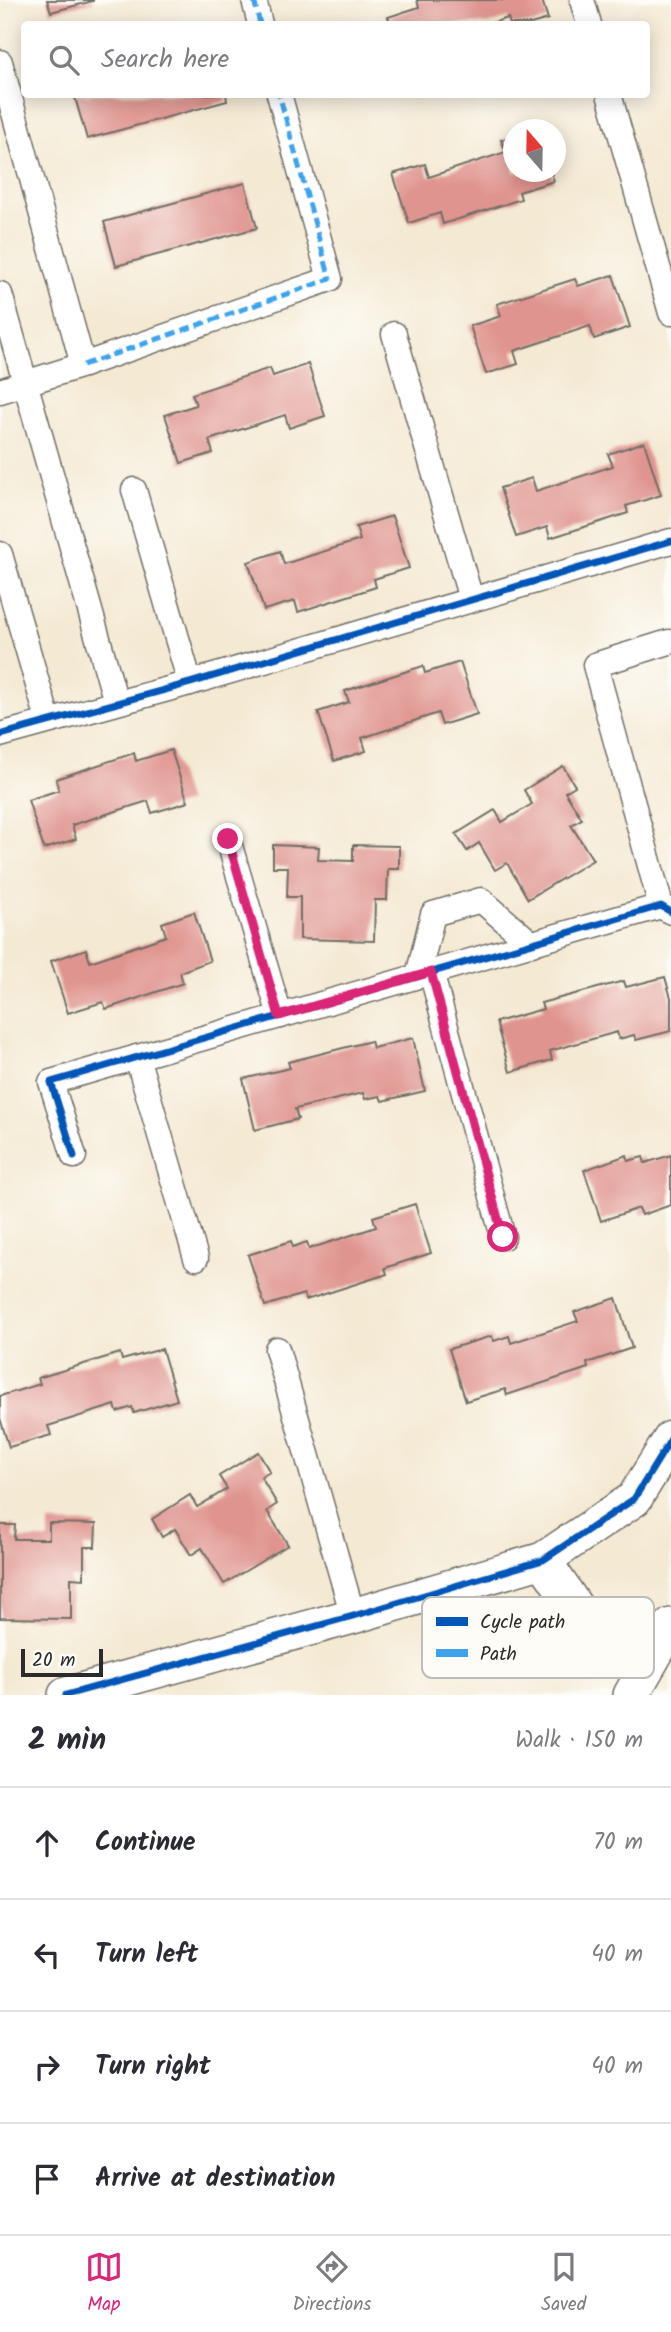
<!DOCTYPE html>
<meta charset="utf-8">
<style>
:root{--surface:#fff;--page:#f7f7f7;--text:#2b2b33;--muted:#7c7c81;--line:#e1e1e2;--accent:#db2777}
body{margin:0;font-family:Kalam,sans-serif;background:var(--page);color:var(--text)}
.compass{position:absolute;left:503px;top:119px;width:63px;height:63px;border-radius:50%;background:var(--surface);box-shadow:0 4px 18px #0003;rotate:340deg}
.scale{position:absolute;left:21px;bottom:18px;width:82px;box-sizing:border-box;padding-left:7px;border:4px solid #2b2b2b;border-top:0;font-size:19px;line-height:24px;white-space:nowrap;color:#2b2b2b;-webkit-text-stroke:5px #fdfcf7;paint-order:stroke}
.stop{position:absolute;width:21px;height:21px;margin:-16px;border:5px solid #db2777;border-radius:50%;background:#fff}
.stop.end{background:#db2777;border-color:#fff;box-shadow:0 2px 7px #0008}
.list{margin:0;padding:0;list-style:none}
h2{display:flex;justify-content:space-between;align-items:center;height:91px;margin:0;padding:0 28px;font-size:30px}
h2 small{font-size:23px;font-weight:400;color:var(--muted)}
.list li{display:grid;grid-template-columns:46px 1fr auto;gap:21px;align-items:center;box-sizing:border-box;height:112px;padding:0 28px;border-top:2px solid var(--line)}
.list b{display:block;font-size:26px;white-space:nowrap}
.list em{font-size:23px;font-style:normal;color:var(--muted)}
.icon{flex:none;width:38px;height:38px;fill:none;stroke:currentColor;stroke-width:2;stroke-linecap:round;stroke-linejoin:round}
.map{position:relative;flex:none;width:671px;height:1695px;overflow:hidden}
.search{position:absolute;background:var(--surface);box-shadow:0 4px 18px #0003;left:21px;right:21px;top:21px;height:77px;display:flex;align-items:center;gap:18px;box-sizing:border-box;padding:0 24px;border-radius:7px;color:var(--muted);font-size:26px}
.sheet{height:539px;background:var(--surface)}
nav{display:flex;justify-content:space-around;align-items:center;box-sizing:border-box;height:98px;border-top:2px solid var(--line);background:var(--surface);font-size:19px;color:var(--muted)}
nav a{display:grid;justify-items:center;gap:4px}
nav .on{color:var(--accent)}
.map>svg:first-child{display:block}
</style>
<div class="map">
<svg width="671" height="1695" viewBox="0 0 671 1695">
<rect width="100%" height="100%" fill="#fdfcf7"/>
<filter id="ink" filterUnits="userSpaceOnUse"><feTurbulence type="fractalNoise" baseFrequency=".0143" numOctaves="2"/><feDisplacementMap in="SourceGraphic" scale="14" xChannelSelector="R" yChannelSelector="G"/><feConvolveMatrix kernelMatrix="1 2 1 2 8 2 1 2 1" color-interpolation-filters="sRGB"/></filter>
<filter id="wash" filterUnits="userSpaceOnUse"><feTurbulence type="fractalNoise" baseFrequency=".00686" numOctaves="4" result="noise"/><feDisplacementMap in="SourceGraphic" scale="28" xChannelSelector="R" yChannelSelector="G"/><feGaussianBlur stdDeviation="1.57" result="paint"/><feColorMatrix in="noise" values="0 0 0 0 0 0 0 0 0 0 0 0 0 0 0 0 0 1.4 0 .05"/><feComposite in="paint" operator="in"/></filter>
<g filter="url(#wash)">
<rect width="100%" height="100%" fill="#f4e9d3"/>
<g id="blocks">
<!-- building -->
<g fill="#e0948f">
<polygon points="47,0 93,0 93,1 51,12"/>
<polygon points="417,0 542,0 548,19 531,24 510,24 508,18 488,24 391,24 388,17 419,7"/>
<polygon points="74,94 226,94 227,101 87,139"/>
<polygon points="514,136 514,172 551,172 554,181 519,192 521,199 443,224 440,213 409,223 393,174 425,164 429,177 506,152 501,140"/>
<polygon points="245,183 257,228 116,266 104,222"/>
<polygon points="613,275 630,327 594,339 590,326 514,351 518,364 486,374 470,326 501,316 497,304 575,279 578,286"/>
<polygon points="308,364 325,416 289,428 285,415 209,440 213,453 181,463 165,415 196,405 192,394 270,368 273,376"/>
<polygon points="644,442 661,495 626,506 628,513 550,538 547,527 516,537 500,488 532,478 536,491 613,466 608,454"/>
<polygon points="392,516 409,568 374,579 376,587 298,612 295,601 264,610 248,562 280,551 284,564 360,540 356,527"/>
<polygon points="460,662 477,714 442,725 438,713 362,738 366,751 334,761 318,712 349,702 345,691 423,666 425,673"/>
<polygon points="171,750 188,802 152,813 148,801 72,825 76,839 44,849 28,800 59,790 56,779 134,753 136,761"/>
<polygon points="563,766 575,786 565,792 582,819 571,825 593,860 528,899 507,863 495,870 479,843 467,851 456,834 495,810 502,822 532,804 524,790"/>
<polygon points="273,845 319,847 318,860 353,861 353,845 399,846 399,869 388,869 387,900 375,900 374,941 300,939 300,897 287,897 288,867 273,867"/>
<polygon points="194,912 210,961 180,972 183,983 106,1009 103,1002 68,1013 51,961 86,949 90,962 166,936 162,923"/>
<polygon points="665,977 671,998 671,1031 636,1040 634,1035 619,1039 617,1032 550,1051 552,1060 510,1072 496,1022 543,1009 541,1003 624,981 626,987"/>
<polygon points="413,1038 425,1091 382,1101 380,1096 365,1099 363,1093 295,1109 298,1119 255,1130 243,1079 290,1068 288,1062 371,1041 373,1048"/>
<polygon points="627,1155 628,1161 643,1157 645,1163 671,1155 671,1205 642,1215 639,1208 601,1221 584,1170"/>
<polygon points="415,1204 431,1253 385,1268 387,1274 306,1300 304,1294 265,1306 248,1255 291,1241 293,1247 307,1242 309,1249 376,1227 373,1217"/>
<polygon points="616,1298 632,1348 587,1363 588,1368 507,1395 505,1389 466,1401 449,1349 492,1336 494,1341 509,1336 511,1343 578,1321 574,1312"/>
<polygon points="162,1349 177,1400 134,1413 132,1407 117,1412 115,1405 48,1426 51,1435 9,1447 0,1418 0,1396 40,1384 38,1378 120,1353 122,1360"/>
<polygon points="258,1452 270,1472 261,1477 277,1504 267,1511 288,1545 224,1584 202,1548 191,1555 175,1529 162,1537 152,1519 190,1495 197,1507 227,1489 219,1476"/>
<polygon points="49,1523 96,1524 95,1547 84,1547 84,1579 71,1578 71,1619 0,1618 0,1525 15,1525 14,1539 49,1539"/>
</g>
</g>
</g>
<g filter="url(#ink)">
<use href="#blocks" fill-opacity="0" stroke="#716e66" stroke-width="2"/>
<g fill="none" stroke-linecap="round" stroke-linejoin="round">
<defs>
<g id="street">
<polyline points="254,0 260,24"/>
<polyline points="582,0 589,24"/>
<polyline points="0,62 83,365"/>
<polyline points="609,94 671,313"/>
<polyline points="0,294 116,702"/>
<polyline points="394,334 471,599"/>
<polyline points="0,391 83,365 330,279 279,94"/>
<polyline points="134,490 190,683"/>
<polyline points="0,554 48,720"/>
<polyline points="0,735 190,683 671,541"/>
<polyline points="228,839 280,1016"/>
<polyline points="661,906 595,665 669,642"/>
<polyline points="431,972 503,1237"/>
<polyline points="418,976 433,914 481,900 532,944"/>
<polyline points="137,1057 196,1258"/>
<polyline points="74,1156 51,1082 661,906 671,912"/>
<polyline points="277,1349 353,1616"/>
</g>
<g id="secondary">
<polyline points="543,1560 577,1610 600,1630 651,1660"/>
<polyline points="66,1695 353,1616 543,1560 634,1499 671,1439"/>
<polyline points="631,1695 671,1626"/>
</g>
</defs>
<!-- street casing -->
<use href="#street" stroke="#716e66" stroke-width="27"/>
<!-- secondary casing -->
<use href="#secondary" stroke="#716e66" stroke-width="38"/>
<!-- street -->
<use href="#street" stroke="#fff" stroke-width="24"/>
<!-- secondary -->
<use href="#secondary" stroke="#fff" stroke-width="35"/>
<!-- quiet -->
<g stroke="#3ea3eb" stroke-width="5" stroke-dasharray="10 5" stroke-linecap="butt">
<polyline points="254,0 260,24"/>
<polyline points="83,365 330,279 279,94"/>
</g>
<defs>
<g id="cycleway">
<polyline points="0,735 190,683 671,541"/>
<polyline points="74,1156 51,1082 661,906 671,912"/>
<polyline points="66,1695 353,1616 543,1560 634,1499 671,1439"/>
</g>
</defs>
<!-- cycleway casing -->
<use href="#cycleway" stroke="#fdfcf7" stroke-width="11"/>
<!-- cycleway -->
<use href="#cycleway" stroke="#0057b8" stroke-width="7"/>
</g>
</g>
<g fill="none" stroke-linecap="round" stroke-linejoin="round" filter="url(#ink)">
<!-- route -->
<polyline stroke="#db2777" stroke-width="9" points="228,839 279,1016 431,972 503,1237"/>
</g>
<!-- legend -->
<rect x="422" y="1597" width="232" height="81" rx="10" fill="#fdfcf7" stroke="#bebdba" stroke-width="2"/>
<rect x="436" y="1617" width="32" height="9" fill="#0057b8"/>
<rect x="436" y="1649" width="32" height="8" fill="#3ea3eb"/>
<g font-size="19" fill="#2b2b2b">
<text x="480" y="1628">Cycle path</text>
<text x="480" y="1660">Path</text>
</g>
</svg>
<svg class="compass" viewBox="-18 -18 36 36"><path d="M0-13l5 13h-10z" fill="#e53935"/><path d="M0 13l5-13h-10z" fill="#7c7c81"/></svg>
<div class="scale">20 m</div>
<div class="stop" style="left:503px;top:1237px"></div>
<div class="stop end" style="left:228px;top:839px"></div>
<div class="search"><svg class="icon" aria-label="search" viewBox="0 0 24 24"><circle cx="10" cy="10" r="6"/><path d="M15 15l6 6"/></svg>Search here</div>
</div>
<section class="sheet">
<h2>2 min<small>Walk · 150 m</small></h2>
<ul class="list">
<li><svg class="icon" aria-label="ahead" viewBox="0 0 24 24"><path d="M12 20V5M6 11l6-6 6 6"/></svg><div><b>Continue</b></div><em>70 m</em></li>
<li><svg class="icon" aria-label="left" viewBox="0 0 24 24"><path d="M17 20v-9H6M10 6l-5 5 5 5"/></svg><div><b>Turn left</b></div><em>40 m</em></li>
<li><svg class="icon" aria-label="right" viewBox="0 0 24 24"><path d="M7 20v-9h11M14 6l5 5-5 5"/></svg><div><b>Turn right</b></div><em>40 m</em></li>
<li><svg class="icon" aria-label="arrive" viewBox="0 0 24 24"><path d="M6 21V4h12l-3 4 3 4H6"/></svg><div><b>Arrive at destination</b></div></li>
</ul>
</section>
<nav>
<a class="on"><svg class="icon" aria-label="map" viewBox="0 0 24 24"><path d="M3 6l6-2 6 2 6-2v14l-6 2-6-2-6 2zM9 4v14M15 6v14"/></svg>Map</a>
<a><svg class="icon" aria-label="directions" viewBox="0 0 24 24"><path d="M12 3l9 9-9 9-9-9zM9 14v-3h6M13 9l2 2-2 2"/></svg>Directions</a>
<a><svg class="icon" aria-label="saved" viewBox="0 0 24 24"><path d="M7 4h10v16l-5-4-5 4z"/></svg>Saved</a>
</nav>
